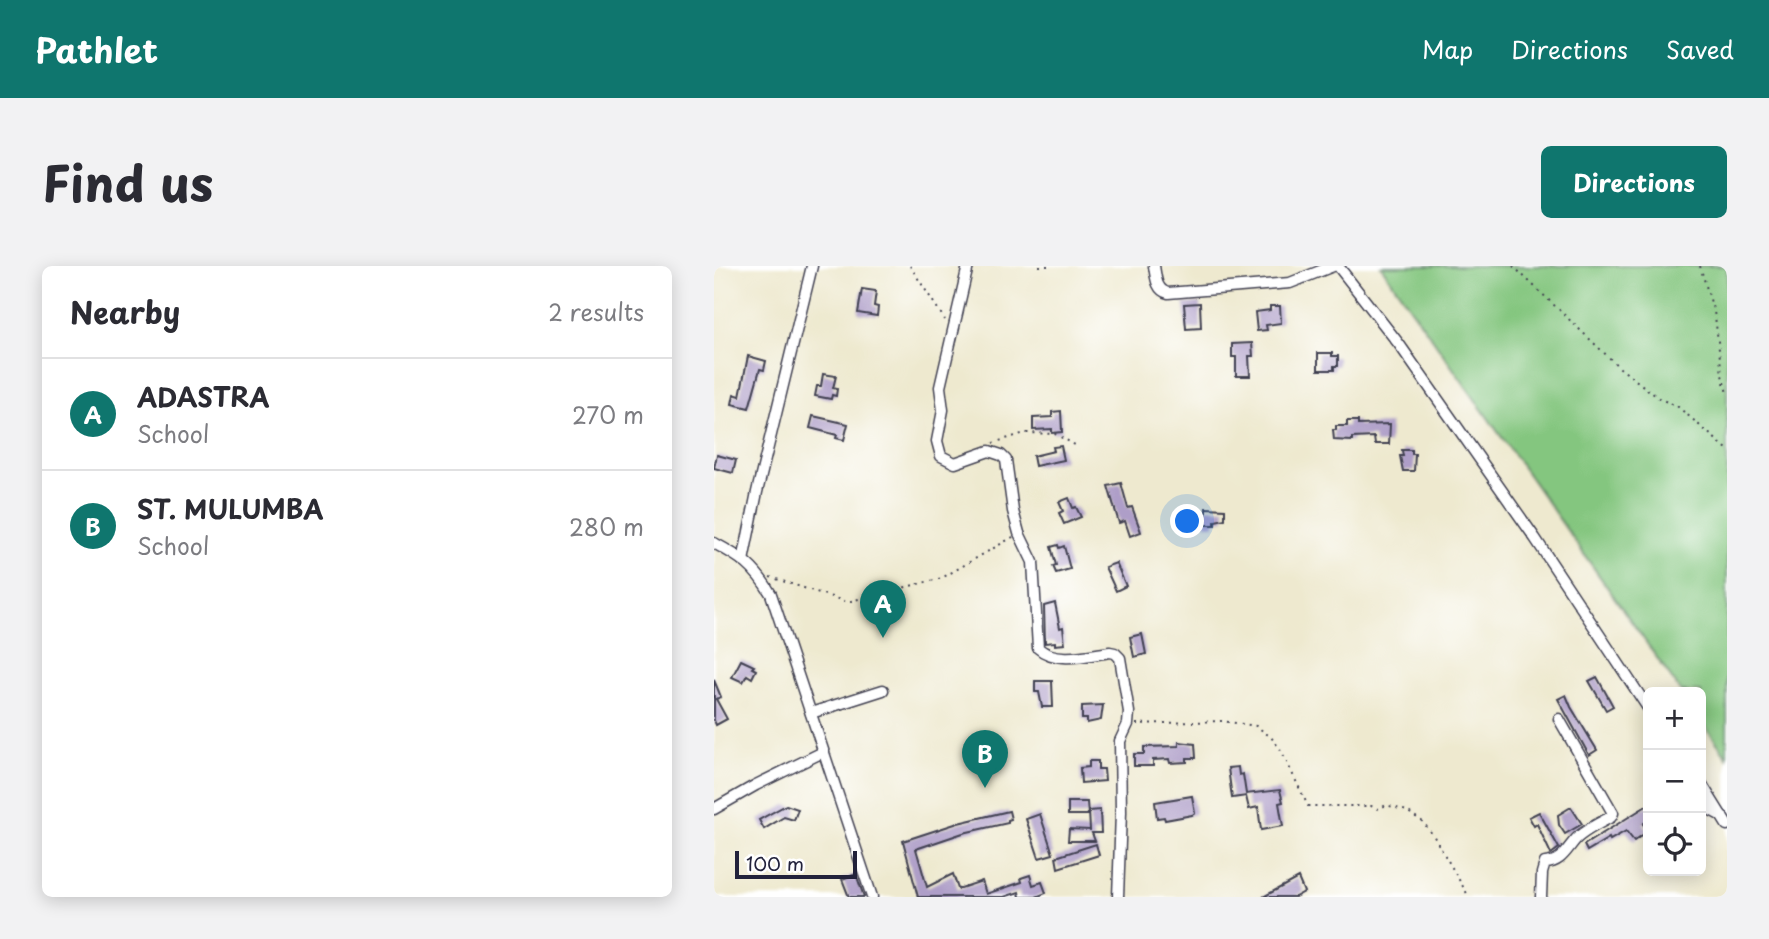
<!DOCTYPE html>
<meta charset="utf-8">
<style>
:root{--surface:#fff;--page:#f2f2f3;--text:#2b2b33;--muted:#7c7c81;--line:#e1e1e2;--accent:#0f766e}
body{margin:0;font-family:"Playpen Sans",sans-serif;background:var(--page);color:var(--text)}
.controls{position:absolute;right:21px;bottom:21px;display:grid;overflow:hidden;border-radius:10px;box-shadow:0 4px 18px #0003}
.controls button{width:63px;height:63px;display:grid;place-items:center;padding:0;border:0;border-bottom:2px solid var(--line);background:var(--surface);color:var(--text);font:35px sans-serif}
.scale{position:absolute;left:21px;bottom:18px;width:122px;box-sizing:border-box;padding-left:7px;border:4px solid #22223b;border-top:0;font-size:19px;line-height:24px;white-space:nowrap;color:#22223b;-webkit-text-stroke:5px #fff;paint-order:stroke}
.you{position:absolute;left:474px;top:256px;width:24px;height:24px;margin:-18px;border:5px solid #fff;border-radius:50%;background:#1a73e8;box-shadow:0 0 0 10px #1a73e833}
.badge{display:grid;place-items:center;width:46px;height:46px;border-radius:50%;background:var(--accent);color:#fff;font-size:23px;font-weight:700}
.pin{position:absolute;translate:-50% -58px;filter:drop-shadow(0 2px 4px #0008)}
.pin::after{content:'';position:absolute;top:37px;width:24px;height:21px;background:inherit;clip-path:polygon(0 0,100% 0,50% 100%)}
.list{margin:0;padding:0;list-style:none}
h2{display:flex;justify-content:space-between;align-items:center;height:91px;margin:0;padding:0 28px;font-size:30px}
h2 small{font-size:23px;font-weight:400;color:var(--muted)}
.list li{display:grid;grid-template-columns:46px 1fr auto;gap:21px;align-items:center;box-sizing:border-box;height:112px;padding:0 28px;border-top:2px solid var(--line)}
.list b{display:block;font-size:26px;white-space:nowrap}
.list p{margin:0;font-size:23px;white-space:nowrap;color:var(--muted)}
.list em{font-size:23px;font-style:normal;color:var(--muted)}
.icon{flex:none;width:38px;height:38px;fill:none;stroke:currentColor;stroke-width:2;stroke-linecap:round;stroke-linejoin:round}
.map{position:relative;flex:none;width:1013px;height:631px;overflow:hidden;border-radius:10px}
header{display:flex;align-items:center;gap:42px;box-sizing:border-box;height:98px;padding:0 35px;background:var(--accent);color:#fff}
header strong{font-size:33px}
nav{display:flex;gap:38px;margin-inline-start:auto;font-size:24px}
.intro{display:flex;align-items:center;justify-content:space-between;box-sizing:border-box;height:168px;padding:0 42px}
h1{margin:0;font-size:49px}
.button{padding:18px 32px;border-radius:10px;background:var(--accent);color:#fff;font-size:24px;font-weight:700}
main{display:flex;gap:42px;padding:0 42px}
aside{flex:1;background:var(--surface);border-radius:10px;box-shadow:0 4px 18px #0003}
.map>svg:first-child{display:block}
</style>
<header>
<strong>Pathlet</strong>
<nav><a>Map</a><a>Directions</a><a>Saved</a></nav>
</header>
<div class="intro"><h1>Find us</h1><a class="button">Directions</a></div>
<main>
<aside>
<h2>Nearby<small>2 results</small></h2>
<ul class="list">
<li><span class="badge">A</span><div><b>ADASTRA</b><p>School</p></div><em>270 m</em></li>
<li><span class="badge">B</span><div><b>ST. MULUMBA</b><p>School</p></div><em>280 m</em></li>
</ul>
</aside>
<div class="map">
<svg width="1013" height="631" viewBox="0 0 1013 631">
<rect width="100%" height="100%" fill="#fff"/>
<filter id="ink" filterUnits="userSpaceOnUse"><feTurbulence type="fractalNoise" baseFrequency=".0143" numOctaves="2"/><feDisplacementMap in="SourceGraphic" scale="14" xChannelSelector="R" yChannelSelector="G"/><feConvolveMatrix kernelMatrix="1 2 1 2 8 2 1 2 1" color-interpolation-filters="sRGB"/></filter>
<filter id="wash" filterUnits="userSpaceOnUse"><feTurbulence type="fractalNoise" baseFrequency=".00686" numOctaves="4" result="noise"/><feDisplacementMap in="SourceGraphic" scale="28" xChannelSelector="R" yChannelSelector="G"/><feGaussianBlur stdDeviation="1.57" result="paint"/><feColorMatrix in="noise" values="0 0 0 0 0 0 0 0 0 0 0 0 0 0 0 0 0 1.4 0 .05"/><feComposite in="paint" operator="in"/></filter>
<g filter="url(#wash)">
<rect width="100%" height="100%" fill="#eee9cf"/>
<!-- green -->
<polygon fill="#84c67f" stroke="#53745d" stroke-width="2" points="667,0 1013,0 1013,491 987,454 987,426 967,426"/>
<g id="blocks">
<!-- building -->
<g fill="#ae9ec8">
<polygon points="148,23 162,25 160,40 164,41 163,50 144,47"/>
<polygon points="486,37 487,62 472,63 470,38"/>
<polygon points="556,40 566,40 567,57 552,59 553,64 543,65 541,46 556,44"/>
<polygon points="538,77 539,90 535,90 536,110 522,110 522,91 518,91 518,78"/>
<polygon points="604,87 618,87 618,90 624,90 624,100 620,100 620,104 604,104"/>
<polygon points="34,90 52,95 50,104 46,103 35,142 18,138 20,128 26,130"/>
<polygon points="109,108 122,110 119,122 123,123 122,130 118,129 117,133 101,130 103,120 107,120"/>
<polygon points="347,145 348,166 338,167 338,163 319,164 319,152 338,151 338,146"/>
<polygon points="99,150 134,158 130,174 122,172 123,169 96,162"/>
<polygon points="633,155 644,155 644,159 676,158 675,178 661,178 660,171 638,172 638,175 620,174 619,164 622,164 622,160 633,160"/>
<polygon points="347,180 350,194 321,200 319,190 340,185 339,181"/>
<polygon points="688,184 698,184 698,188 701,188 700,205 689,205 686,190 689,190"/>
<polygon points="3,189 22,194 19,207 0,202"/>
<polygon points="407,217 414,242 418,241 427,266 416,270 411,255 405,257 394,220"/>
<polygon points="355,232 359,242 362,241 367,251 350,258 345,247 349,245 345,236"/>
<polygon points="492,242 511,243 511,253 501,255 501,259 492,259"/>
<polygon points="344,279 345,282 350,280 356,303 342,307 339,300 342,299 337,281"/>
<polygon points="402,297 412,320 402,325 391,301"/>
<polygon points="341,337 346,362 349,361 351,378 341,379 341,376 331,377 330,340"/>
<polygon points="428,368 432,388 420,391 416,371"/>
<polygon points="27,394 40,400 38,402 42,404 38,412 33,409 29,416 18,411"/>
<polygon points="883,411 899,440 892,444 875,415"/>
<polygon points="0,414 7,431 2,433 13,453 2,459 0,454"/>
<polygon points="321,415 338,415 339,441 328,441 325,426 321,426"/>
<polygon points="852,429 857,441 883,484 875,489 844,433"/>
<polygon points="389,439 387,454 373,457 373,453 368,453 368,440"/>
<polygon points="465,476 481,478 482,492 473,492 473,496 456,497 455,493 439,494 439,500 420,500 420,488 430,488 430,481 465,480"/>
<polygon points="375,495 384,495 384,503 390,503 391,515 367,517 366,502 375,501"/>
<polygon points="524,501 525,509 529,508 532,528 566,524 569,536 565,537 569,560 547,564 544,541 535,543 532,530 518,532 514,502"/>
<polygon points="478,530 481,547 478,549 451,554 450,551 443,552 441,536"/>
<polygon points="354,536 373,536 374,549 354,549"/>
<polygon points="72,539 84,543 80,554 70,551 50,563 45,554"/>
<polygon points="934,539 934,554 929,558 934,565 920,575 912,565 896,574 895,572 873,585 870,579"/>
<polygon points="857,541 868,558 851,568 845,559 844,549"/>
<polygon points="386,544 387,567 378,567 381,575 354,575 355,563 376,564 375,545"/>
<polygon points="295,545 297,553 294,554 294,557 249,567 202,583 213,621 239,608 244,623 268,615 272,628 308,616 307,612 316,609 319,619 328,616 332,627 322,631 306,631 305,626 290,631 204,631 189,575 244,557"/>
<polygon points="825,546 845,582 837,588 823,558 820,560 815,551"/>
<polygon points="326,548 339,588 325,592 312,553"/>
<polygon points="382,578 385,589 344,602 342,591"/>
<polygon points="142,608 150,631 135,631 128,613"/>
<polygon points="584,612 590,626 581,631 549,631"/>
</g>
</g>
</g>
<g filter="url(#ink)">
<use href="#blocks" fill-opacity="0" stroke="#414051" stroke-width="2"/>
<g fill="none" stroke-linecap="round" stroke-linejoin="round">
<defs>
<g id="minor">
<path d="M254,0L226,121L229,144L223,175L227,190L241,197L275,185L287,189L292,194L299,245L305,267L319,296L324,382C342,398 374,389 396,386L401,387L406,392L415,446L414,458L406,475L407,546L404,631"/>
<path d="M440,0C442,11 442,24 454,27L576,17L619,0"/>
<polyline points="624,0 685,78 821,272 934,442"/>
<path d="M0,277C28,292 40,300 57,328L158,631"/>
<polyline points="29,295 43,226 98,0"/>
<polyline points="97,447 169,424"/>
<polyline points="987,517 1013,559"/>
<polyline points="987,539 1008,550"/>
<polyline points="0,543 42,519 109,486"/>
<path d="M827,631L828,607L831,597C848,596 852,584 862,573C871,564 886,557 897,551L899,547L845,453"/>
</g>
</defs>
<!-- minor casing -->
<use href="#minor" stroke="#414051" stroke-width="13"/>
<!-- path -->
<g stroke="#414051" stroke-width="2" stroke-dasharray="2 5" stroke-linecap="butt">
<polyline points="196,0 231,54"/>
<polyline points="325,0 335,0"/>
<polyline points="799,0 906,102 946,133 963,140 1013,183"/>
<polyline points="986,0 1001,50 1008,109 1013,127"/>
<polyline points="279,177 311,167 341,168 361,179"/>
<polyline points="56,311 133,336 228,312 299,271"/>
<polyline points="422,458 508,455 542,460 557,471 567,484 594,540 657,540 665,543 672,539 693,545 709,556 719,569 755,631"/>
</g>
<!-- minor -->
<use href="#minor" stroke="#fff" stroke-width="10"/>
</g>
</g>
</svg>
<div class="controls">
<button>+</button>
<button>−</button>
<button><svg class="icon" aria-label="locate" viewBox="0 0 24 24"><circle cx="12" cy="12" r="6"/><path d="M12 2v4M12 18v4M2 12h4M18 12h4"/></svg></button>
</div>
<div class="scale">100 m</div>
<div class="you"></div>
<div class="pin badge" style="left:169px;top:372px">A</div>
<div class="pin badge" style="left:271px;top:522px">B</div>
</div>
</main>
